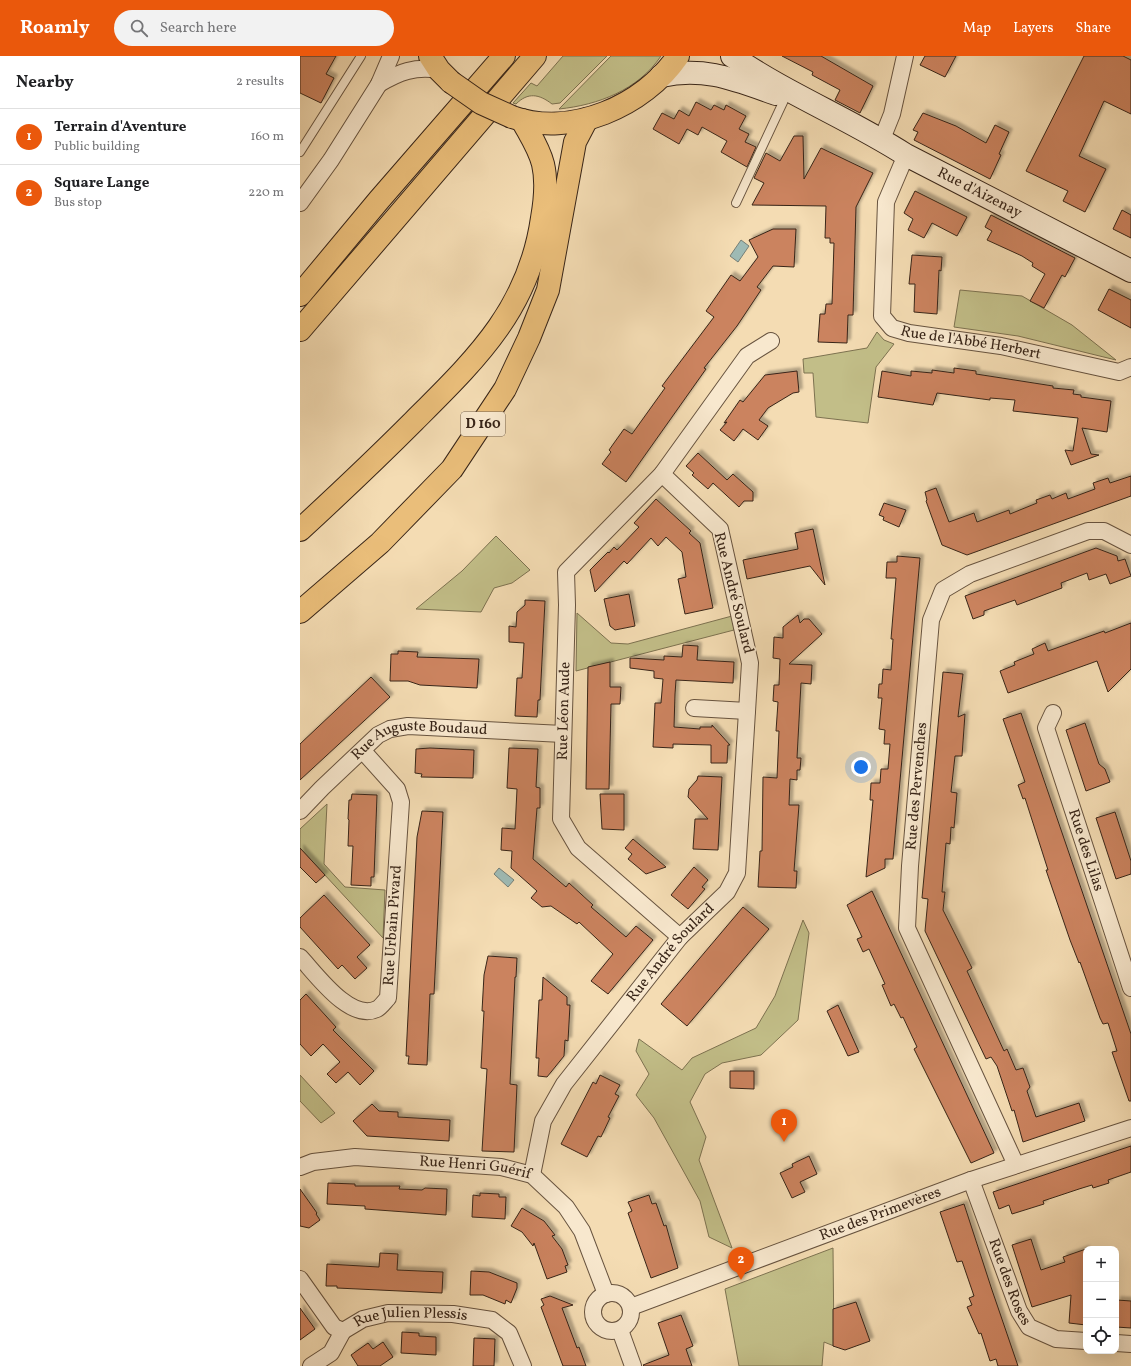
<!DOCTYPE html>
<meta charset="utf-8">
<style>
:root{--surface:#fff;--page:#f2f2f2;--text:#202124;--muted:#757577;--line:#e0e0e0;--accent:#ea580c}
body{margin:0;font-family:Vollkorn,serif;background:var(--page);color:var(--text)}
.controls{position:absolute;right:12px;bottom:12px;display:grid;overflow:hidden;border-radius:8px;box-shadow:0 4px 16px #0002}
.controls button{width:36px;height:36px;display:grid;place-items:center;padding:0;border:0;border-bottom:1px solid var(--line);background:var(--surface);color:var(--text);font:20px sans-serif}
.you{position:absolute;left:561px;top:711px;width:14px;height:14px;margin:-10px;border:3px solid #fff;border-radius:50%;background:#1a73e8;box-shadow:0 0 0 6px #1a73e833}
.badge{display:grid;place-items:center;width:26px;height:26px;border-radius:50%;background:var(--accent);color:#fff;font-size:13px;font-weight:700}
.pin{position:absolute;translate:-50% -33px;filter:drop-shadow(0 1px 2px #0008)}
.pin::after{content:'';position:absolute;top:21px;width:14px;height:12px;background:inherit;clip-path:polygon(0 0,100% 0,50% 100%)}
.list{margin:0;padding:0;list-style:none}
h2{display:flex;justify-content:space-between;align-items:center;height:52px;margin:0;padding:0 16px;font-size:17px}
h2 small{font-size:13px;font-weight:400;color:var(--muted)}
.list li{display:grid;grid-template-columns:26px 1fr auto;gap:12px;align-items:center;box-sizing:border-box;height:56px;padding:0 16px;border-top:1px solid var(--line)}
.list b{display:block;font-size:15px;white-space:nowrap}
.list p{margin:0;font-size:13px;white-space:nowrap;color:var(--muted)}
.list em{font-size:13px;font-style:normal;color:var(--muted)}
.icon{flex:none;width:22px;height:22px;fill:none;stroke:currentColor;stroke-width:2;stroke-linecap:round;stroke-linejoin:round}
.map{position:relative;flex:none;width:831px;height:1310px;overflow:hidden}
header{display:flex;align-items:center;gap:24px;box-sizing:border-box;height:56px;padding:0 20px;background:var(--accent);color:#fff}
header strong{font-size:19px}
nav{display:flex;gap:22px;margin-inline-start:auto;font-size:14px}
.search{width:280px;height:36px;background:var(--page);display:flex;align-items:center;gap:10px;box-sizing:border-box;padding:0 14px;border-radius:22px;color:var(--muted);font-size:15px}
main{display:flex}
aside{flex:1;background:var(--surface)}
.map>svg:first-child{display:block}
</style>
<header>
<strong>Roamly</strong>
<div class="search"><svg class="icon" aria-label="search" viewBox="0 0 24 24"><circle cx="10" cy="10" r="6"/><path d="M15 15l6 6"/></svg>Search here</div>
<nav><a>Map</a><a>Layers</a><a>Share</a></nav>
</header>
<main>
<aside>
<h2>Nearby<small>2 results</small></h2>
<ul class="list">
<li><span class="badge">1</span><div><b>Terrain d'Aventure</b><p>Public building</p></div><em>160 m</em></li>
<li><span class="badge">2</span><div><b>Square Lange</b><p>Bus stop</p></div><em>220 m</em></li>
</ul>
</aside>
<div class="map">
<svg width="831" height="1310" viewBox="0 0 831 1310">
<defs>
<filter id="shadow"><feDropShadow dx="3.5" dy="-3.5" stdDeviation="1" flood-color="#0004"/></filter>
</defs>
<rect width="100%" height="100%" fill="#f4dcb3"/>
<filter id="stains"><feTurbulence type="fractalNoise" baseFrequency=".005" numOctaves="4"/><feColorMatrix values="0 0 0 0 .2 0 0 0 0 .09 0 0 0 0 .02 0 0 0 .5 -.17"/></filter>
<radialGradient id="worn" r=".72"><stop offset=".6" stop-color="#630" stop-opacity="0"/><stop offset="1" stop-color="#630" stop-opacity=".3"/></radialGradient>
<!-- green -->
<g fill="#c2be88" stroke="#7d7250">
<path d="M263,0H307L260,47L252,48C239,38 228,36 216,48L213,47L231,27L237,30Z"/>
<path d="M311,0H361C338,34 298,49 259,53Z"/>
<polygon points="660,234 722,240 772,269 816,304 718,280 654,271"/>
<polygon points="577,276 584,284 594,288 576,311 568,367 516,361 513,317 504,317 503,303 567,292"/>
<polygon points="196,480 230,514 212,527 194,532 181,556 116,553 162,515"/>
<polygon points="277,557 311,587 328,588 432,560 434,574 276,615"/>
<polygon points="27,748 24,808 45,831 85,834 83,882 0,792 0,773"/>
<polygon points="503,864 509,877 498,964 461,999 422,1007 405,1018 390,1046 406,1081 399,1104 432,1192 409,1181 400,1145 354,1062 336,1039 349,1018 336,995 339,983 382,1014 392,1002 456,972 475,940"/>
<polygon points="0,1019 35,1057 21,1067 0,1045"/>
<polygon points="533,1192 534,1290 524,1286 522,1310 439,1310 425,1233"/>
</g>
<!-- water -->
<g fill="#9ebab4" stroke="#757e76">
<polygon points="441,184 449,190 438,206 430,200"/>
<polygon points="199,812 214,824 208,831 194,818"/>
</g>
<!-- building -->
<g fill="#cb835e" stroke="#382518" filter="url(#shadow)">
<polygon points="0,0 36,0 26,18 34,22 21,47 0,37"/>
<polygon points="482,0 521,0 573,30 560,57 535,44 540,34 512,19 513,16"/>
<polygon points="625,0 656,0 645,21 620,9"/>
<polygon points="784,0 823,0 831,4 831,58 804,45 779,100 806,113 785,156 763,145 768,135 726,115"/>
<polygon points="396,46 411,54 414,49 424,54 426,49 446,60 439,73 449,78 445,86 456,91 447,111 421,96 427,85 402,71 398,79 387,73 379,88 353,73 362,57 374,63 379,54 389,60"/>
<polygon points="623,57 656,70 686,87 695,69 709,76 699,98 701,99 690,123 614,84 618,76 613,74"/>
<polygon points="494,80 503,80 504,123 521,92 573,117 556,151 553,259 548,259 547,287 518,286 520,258 525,258 526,248 532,248 534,187 530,187 530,182 525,182 526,150 452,149 464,127 454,122 466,97 480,105"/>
<polygon points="615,135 667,161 657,180 632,167 624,182 608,174 613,163 604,157"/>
<polygon points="822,154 831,159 831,182 813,173"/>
<polygon points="691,159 775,202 765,221 762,219 744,252 730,245 745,218 732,210 733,207 722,200 687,184 692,175 685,171"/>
<polygon points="473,173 496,173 494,211 473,210 457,231 461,234 437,270 404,312 406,313 326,426 302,408 311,396 309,394 324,373 332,378 365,332 362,330 414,261 406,255 431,219 440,225 458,201 449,184"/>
<polygon points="612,199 642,201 641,215 639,214 637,258 614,256 615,228 609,228"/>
<polygon points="809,233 831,244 831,272 798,254"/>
<polygon points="654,312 676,315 676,318 753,330 753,332 774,334 773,338 781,339 781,341 811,345 807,376 782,372 791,398 799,399 771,409 765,394 773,395 778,362 713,355 715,344 690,342 690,344 637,337 633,349 578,341 582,315 611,320 611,315 632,317 632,314 654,317"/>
<polygon points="497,315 499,336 493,337 468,352 459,364 468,370 458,384 443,373 434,385 420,374 427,366 424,367 440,344 443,346 465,319"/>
<polygon points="398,397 427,424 433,418 453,436 453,445 444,445 439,451 413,427 408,433 392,419 394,417 386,410"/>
<polygon points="831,420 831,440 667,499 642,489 626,445 627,444 625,436 636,432 649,466 674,457 677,466 709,454 710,458 737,447 736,444 750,439 752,443 766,437 768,443 795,433 793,427 808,422 810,427"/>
<polygon points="356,443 391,475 389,477 400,487 413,552 385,558 378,523 386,521 382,496 366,481 358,490 351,482 327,508 324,505 295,536 290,514 308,496 309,497 314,491 317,494 339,471 334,467"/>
<polygon points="584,447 606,454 599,471 583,464 584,461 579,459"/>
<polygon points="513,473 525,529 510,510 447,523 443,504 498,493 495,477"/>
<polygon points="796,492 817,500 818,505 825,503 831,520 810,528 806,518 789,524 787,517 761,527 762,532 717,549 715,544 684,555 684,559 673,563 665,540"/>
<polygon points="597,500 620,502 593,803 585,803 585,812 566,821 573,744 570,744 571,727 580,727 581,713 588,713 590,688 584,688 585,674 579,673 582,642 578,642 579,628 582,628 583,613 591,614 592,597 593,583 591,583 596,522 586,522 587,506 597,506"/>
<polygon points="329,538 335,570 315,574 310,570 304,543"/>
<polygon points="225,544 245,545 240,644 238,644 237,661 215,660 217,622 222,622 224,587 209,586 209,570 216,571 217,556 225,549"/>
<polygon points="498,559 500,567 504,563 509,563 522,578 489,608 512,609 511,628 501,627 497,702 501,702 500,714 497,714 497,724 490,723 489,749 499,749 494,815 497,815 496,832 458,831 460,795 462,795 463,721 477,722 479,675 476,675 478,646 473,645 474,629 479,629 480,603 473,602 474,581 483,582 483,571"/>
<polygon points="831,567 831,613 808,636 797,605 708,637 700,615 715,609 714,606 734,598 732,593 745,587 748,595 804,575 805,577"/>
<polygon points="383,589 398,590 397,604 434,606 433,627 376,624 375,638 374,671 400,673 400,671 412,671 412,669 430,689 428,689 427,707 411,707 411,689 373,688 373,692 353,691 355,647 361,647 363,623 354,622 354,615 330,612 330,602 364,604 364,600 382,601"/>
<polygon points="98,595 118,596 117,601 179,603 177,632 120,629 108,625 90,625 91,598 98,598"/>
<polygon points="310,606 310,631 321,631 320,648 311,648 309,733 286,733 288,611"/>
<polygon points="643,616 663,618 658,661 665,658 662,700 655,700 651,736 657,737 654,772 651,771 650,788 646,787 642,836 645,836 643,854 672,912 667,915 704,995 707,993 716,1014 723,1012 730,1031 727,1035 736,1061 779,1047 785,1065 723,1086 714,1054 712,1055 697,1010 691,1001 686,1003 625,875 628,843 622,842"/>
<polygon points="71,621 90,641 0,724 0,688"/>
<polygon points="721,657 831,978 831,1045 829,1045 812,996 817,995 808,967 803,968 800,962 780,906 779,907 770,884 746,814 748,814 725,742 723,743 718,729 725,726 703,663"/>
<polygon points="785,667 799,708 805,713 810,726 786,735 766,674"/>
<polygon points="130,692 174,694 173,722 121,721 122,718 115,717 116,693"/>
<polygon points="209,692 238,693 236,731 240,732 240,752 237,752 233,803 266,831 269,827 293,849 291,851 326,881 336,870 353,884 308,938 291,925 313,898 279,866 277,868 251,850 242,851 231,842 237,835 211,812 212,795 201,794 202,772 215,773 217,733 207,732"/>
<polygon points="398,720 422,721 418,794 393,793 395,763 408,763 388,741 389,733 397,724"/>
<polygon points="52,738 77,739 74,821 71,821 71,830 51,829 53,790 48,790 49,764 48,763 49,744 51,744"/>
<polygon points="300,738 324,738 324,774 302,773"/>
<polygon points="122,755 143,756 134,938 130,938 127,1009 108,1008 109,1000 106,1000 117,781"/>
<polygon points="815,756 831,805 831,818 816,823 796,762"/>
<polygon points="333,783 366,811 346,818 328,803 332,798 325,792"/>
<polygon points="0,792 25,819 16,827 0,811"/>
<polygon points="394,811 408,824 402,831 405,833 388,853 371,839"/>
<polygon points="572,835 694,1097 671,1107 614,993 617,991 603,961 601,962 594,948 591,950 582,929 585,928 569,893 563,896 557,883 562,881 547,849"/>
<polygon points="24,839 70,889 57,901 67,912 55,923 42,909 38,913 0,871 0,862"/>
<polygon points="443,851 469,873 387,970 361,948"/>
<polygon points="188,900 217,902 216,921 215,921 210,1028 217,1029 214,1096 182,1095 187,1013 181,1012 184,955 182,955 184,919"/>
<polygon points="243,921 267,941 267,949 270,949 268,985 265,984 264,1000 247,1021 238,1020 239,1002 236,1002 239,944 242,944"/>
<polygon points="6,938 36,971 33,974 74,1015 60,1029 48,1016 36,1027 27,1018 40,1006 23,988 11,1000 0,988 0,944"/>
<polygon points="538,949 559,996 548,1000 527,955"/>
<polygon points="430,1015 454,1015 454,1033 430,1032"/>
<polygon points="300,1019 320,1029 315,1038 319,1040 308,1061 310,1062 301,1081 298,1080 287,1101 261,1088 293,1026 296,1028"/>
<polygon points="72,1048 79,1055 98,1056 98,1061 150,1064 149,1085 67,1080 53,1065"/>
<polygon points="831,1090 831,1116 808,1124 809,1127 793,1132 792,1129 779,1133 743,1145 744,1148 712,1158 709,1149 699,1153 693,1136"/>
<polygon points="509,1100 517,1118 500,1126 505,1136 492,1142 480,1117 493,1111 492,1108"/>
<polygon points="28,1127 55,1128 55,1130 100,1130 99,1133 122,1134 125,1132 147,1133 146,1159 65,1153 65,1150 27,1148"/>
<polygon points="0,1133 17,1157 16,1158 20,1164 9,1172 0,1170"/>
<polygon points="180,1137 199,1138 199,1141 206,1141 205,1163 172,1161 173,1139 180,1140"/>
<polygon points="349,1139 352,1148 356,1147 364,1170 366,1169 378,1212 351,1222 328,1157 332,1155 328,1146"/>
<polygon points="664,1148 692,1234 718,1310 698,1310 696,1303 690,1305 681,1277 679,1278 667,1251 672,1249 669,1242 674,1240 662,1205 657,1206 640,1156"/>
<polygon points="222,1152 244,1165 255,1179 252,1180 262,1193 268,1209 265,1210 267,1216 247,1223 234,1187 233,1190 222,1176 211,1170"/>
<polygon points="731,1183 741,1214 765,1206 763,1201 786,1193 786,1269 769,1267 771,1239 732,1251 712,1189"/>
<polygon points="80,1197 98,1198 97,1214 143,1216 142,1237 37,1232 37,1230 26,1230 27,1208 79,1211"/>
<polygon points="171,1215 189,1216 217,1227 217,1232 211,1247 206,1244 205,1248 183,1239 170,1239"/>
<polygon points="250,1240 273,1249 262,1252 277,1292 279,1291 286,1310 263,1310 241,1251 244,1249 241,1243"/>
<polygon points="817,1244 831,1245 831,1272 816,1271"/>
<polygon points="556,1246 570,1285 545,1294 533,1290 533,1253"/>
<polygon points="0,1252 15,1273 0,1284"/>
<polygon points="381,1259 393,1290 386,1293 392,1310 344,1310 343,1309 369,1299 358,1267"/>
<polygon points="102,1276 119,1277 119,1280 136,1281 136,1299 101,1297"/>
<polygon points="174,1282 195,1283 194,1310 173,1310"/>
<polygon points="83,1286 93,1301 80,1310 58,1310 51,1299 68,1287 73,1293"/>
</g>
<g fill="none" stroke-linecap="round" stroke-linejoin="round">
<defs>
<g id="lane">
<polyline points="0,96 61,0"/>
<polyline points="436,147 485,42"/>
</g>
<g id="street">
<path d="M79,28C99,16 115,10 139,14"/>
<polyline points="582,83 592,58 605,0"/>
<path id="s1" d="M606,99L586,146L582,260L592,272L609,277L701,290L819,316L831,311"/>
<polyline points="0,147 31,104 79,28 91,0"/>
<polyline points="394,652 447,655"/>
<path id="s2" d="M753,657L746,672L831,932"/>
<path id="s3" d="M0,755L22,732L78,679L90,673L108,670L263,678"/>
<path id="s4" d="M380,881L278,792L261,763L267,549L266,516L362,418L447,300L471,285"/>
<path id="s5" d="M0,901C16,918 50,966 77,953C81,951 85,945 88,942L101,746L97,733L63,695"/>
<path id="s6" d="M716,1109L607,872L610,810L631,564L643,534L670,518L788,475H804L831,489"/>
<path id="s7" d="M0,1111L13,1106L55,1101L201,1111L232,1119L266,1151L282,1175L306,1238"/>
<path id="s8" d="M232,1119L243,1065L264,1028L380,881L427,836L437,817L450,607L420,473L362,418"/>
<path id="s9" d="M671,1124L719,1255L729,1271L756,1283L786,1285"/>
<path id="s10" d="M0,1223L34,1271L43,1275L63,1263L88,1257L153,1258L192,1264L209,1277L223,1310"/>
<circle cx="312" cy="1256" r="19"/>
<path id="s11" d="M331,1251L671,1124L831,1072"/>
<polyline points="320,1274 333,1310"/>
<polyline points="816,1287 831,1288"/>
<polyline points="11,1310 31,1297 43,1275"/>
</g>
<g id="secondary">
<path id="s12" d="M432,0C487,38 550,63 606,99L831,215"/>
<path d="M361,20C404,10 436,24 476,38"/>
</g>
<g id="highway">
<polyline points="130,0 139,14 151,26"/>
<path d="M212,61C271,82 344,50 378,0"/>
<polyline points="0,239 79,144 204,0"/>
<polyline points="0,274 235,0"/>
<path d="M0,474C39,438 77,402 114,365C176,303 229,253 242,162C245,145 247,125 243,108C239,92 230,79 222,64"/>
<polyline points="0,556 80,487 152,413 205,333 229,282 248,234 275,86 287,63"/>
</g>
</defs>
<!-- lane casing -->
<use href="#lane" stroke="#67533f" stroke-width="10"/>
<!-- street casing -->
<use href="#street" stroke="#67533f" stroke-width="18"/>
<!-- secondary casing -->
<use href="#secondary" stroke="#382518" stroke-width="24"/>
<!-- highway casing -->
<use href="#highway" stroke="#382518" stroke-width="24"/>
<!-- lane -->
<use href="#lane" stroke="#f8e8ce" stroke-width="8"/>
<!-- street -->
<use href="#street" stroke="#f8e8ce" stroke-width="16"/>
<!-- secondary -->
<use href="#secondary" stroke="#f8e8ce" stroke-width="22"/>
<!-- highway -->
<use href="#highway" stroke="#eabe7a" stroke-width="22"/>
<defs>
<polyline id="highway-bridge" points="151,26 181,47 212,61"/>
</defs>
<!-- highway-bridge casing -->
<use href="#highway-bridge" stroke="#382518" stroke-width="24" stroke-linecap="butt"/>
<!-- highway-bridge -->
<use href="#highway-bridge" stroke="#eabe7a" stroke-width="22"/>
</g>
<g text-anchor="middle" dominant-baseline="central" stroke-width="3.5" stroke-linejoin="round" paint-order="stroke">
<!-- shield labels -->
<rect fill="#f8e8ce" stroke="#72604f" stroke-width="1" x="161" y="356" width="44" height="24" rx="3"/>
<g font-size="14" font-weight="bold" fill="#382518">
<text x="183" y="368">D 160</text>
</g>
<!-- street labels -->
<g font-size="15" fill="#382518" stroke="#f8e8ce">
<text stroke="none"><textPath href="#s12" startOffset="283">Rue d'Aizenay</textPath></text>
<text stroke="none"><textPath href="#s1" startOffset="261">Rue de l'Abbé Herbert</textPath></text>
<text transform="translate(433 537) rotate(76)">Rue André Soulard</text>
<text stroke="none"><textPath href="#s4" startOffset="277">Rue Léon Aude</textPath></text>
<text stroke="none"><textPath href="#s3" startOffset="148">Rue Auguste Boudaud</textPath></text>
<text stroke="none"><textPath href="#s6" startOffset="403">Rue des Pervenches</textPath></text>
<text stroke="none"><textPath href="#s2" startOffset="145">Rue des Lilas</textPath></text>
<text stroke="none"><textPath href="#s5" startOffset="187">Rue Urbain Pivard</textPath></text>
<text stroke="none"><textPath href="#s8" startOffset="267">Rue André Soulard</textPath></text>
<text stroke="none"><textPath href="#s7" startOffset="177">Rue Henri Guérif</textPath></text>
<text stroke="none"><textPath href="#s11" startOffset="266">Rue des Primevères</textPath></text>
<text stroke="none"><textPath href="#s9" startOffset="109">Rue des Roses</textPath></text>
<text stroke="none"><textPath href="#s10" startOffset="140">Rue Julien Plessis</textPath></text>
</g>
</g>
<rect width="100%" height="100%" filter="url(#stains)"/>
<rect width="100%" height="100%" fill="url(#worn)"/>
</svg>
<div class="controls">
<button>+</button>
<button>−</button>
<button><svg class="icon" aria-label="locate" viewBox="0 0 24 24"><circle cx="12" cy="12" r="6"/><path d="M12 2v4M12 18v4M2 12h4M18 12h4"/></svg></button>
</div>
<div class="you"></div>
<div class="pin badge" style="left:484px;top:1086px">1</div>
<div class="pin badge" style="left:441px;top:1224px">2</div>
</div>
</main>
